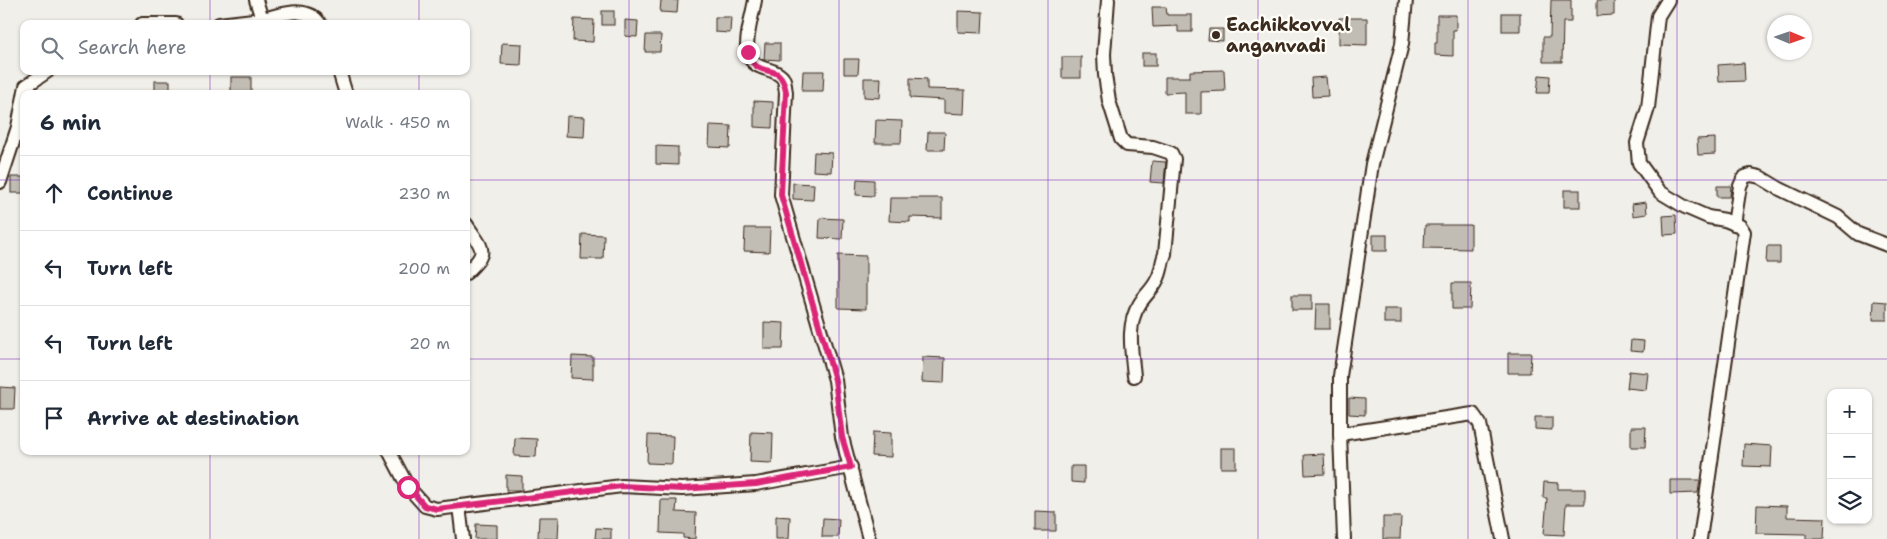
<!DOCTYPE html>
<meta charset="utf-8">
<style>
:root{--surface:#fff;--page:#f6f6f7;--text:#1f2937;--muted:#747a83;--line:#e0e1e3}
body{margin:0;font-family:"Shantell Sans",sans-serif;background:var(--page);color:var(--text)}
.controls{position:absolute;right:15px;bottom:15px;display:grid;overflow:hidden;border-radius:10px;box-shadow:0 1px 4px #0004}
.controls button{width:45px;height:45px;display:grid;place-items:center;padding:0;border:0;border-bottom:1px solid var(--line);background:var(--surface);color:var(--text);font:25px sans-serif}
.compass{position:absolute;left:1767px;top:15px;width:45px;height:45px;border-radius:50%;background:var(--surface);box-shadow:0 1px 4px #0004;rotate:92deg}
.stop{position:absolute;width:15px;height:15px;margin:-11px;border:4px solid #db2777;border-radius:50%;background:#fff}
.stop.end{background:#db2777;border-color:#fff;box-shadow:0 1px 5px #0008}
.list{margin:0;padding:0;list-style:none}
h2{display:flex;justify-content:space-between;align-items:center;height:65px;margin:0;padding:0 20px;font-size:21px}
h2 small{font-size:16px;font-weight:400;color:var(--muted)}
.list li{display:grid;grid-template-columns:32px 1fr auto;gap:15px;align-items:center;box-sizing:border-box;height:75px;padding:0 20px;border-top:1px solid var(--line)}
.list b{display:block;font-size:19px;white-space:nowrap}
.list em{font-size:16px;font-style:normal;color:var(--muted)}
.icon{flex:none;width:28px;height:28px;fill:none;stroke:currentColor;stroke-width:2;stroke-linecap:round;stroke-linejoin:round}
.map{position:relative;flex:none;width:1887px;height:539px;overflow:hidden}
.search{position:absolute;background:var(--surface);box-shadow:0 1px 4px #0004;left:20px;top:20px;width:450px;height:55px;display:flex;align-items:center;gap:12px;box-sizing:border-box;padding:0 18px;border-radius:10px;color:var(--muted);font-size:19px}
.panel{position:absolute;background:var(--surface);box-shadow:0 1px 4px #0004;left:20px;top:90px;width:450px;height:365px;border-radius:10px}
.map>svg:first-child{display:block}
</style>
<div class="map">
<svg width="1887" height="539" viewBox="0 0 1887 539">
<rect width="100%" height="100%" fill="#f1efea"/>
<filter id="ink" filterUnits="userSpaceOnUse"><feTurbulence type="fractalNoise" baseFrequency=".02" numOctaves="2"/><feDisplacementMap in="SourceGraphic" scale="10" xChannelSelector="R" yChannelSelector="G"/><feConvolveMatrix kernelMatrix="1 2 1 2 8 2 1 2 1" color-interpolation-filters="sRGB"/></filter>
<g filter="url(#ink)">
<!-- building -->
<g fill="#c1bcb4" stroke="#3b2a1e">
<polygon points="661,0 678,0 677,13 660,12"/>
<polygon points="1551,0 1571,0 1571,22 1563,22 1562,62 1543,62 1543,37 1550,37"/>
<polygon points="1597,0 1614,0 1614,15 1597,16"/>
<polygon points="1152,7 1166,7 1167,15 1192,15 1192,32 1178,32 1178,26 1153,27"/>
<rect x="602" y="11" width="12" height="14"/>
<polygon points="958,11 983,12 982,33 958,32"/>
<rect x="1502" y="13" width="18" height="18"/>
<polygon points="1437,15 1456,15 1456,30 1453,30 1453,56 1435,55 1435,43 1437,43"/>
<polygon points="715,17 731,17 730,33 715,32"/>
<polygon points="1339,18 1367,18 1367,45 1339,44"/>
<polygon points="574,19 594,20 593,42 573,41"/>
<polygon points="625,20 638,21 637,37 625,36"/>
<polygon points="1209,29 1223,29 1223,41 1208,40"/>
<polygon points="646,35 661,35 660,52 645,52"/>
<polygon points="502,43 522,44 521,65 501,64"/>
<polygon points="765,43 780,43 780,60 764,59"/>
<rect x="1142" y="53" width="14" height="13"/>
<rect x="1062" y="57" width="19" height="21"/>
<polygon points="844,59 859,59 858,74 844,74"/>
<polygon points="1744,63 1745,81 1719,82 1718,65"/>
<polygon points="1224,70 1225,91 1201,92 1201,114 1185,114 1185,92 1165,93 1165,77 1190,77 1190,71"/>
<polygon points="803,71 824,71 823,91 802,91"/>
<polygon points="1539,75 1550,76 1549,93 1537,93"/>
<rect x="231" y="77" width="20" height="17"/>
<polygon points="1326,77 1328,96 1312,97 1311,78"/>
<polygon points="864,78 881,78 880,98 864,97"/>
<polygon points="910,78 927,79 927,89 965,90 964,114 944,113 944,100 910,98"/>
<rect x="155" y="81" width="15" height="12"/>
<polygon points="754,101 773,102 772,128 754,127"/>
<polygon points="567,116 585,117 584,137 566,136"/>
<polygon points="876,120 902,121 901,143 875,143"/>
<polygon points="710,125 731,126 730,148 709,147"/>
<polygon points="928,132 945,132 944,150 927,150"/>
<polygon points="1715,138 1715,154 1698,155 1697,139"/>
<polygon points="656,146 678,147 678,165 656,164"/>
<polygon points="814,152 832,153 831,172 813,171"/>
<polygon points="1152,161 1166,162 1164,183 1150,182"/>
<rect x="11" y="177" width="12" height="16"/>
<polygon points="857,179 874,180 874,196 856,195"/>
<polygon points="793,183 814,184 813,200 793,199"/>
<polygon points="1717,186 1731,186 1730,197 1717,197"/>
<rect x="1564" y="190" width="16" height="17"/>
<polygon points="890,198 942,198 942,218 910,217 910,222 889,221"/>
<polygon points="1646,202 1647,214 1633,216 1632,204"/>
<polygon points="1676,215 1677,234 1664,235 1663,216"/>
<polygon points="820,218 843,219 842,239 819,238"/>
<polygon points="1425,225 1471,225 1471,249 1424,248"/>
<polygon points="745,228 770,228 769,252 744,251"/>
<polygon points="582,234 604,235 603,259 581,259"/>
<rect x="1373" y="235" width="14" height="16"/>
<polygon points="1767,246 1780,246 1780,263 1766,263"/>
<polygon points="838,255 866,256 866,309 838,308"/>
<polygon points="1452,283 1471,283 1470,309 1452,309"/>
<rect x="1292" y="295" width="20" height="15"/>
<polygon points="1874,301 1887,302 1887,320 1873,320"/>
<polygon points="1316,304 1330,304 1330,329 1315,329"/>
<rect x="1384" y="309" width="17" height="14"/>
<polygon points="764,322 784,323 783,349 764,349"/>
<polygon points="1631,340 1644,341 1643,352 1630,351"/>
<polygon points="1508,353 1531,353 1530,373 1508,373"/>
<polygon points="572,356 593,357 593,379 571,378"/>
<polygon points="923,357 945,358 944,383 922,382"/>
<polygon points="1629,371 1648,373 1646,390 1627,388"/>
<polygon points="0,387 15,388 14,409 0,409"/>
<polygon points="1349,398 1365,399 1365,415 1349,414"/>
<polygon points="1535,417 1552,417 1552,430 1535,429"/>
<polygon points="1631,427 1646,427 1645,447 1631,447"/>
<polygon points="751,432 773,433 772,463 750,462"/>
<polygon points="873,432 891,433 891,457 872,456"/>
<polygon points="648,435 673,436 672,464 647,463"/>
<polygon points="515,438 537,439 536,457 514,456"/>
<polygon points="1744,444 1772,446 1771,467 1743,466"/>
<rect x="1221" y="448" width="15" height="20"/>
<polygon points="1324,454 1325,474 1305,475 1304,455"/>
<polygon points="1071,466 1084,466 1084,483 1071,482"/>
<polygon points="506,475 522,476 522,490 506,490"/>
<polygon points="1670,480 1700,480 1698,493 1670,494"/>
<polygon points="1544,482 1558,483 1558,489 1585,489 1585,504 1566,504 1564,535 1544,534 1547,498 1543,498"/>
<polygon points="661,500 677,500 676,512 696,513 695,539 683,538 683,534 660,533"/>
<polygon points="1757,505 1787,506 1787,517 1825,518 1824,539 1806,539 1806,534 1756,533"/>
<polygon points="1035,511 1056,512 1056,531 1035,531"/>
<polygon points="776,516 790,517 789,539 776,539"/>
<polygon points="539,517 559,517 558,539 538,538"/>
<polygon points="1383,517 1401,517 1400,539 1383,539"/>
<polygon points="823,518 839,519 838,537 822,537"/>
<polygon points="476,524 497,525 497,539 475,539"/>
<polygon points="596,528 611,529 611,539 595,539"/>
</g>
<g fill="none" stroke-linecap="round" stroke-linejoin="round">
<defs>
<g id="minor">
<path d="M256,0L262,19C281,15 307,4 320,24"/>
<path d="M755,0C753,13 744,41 748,54C755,73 777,66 784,80C785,83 785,88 786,92L781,195L835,380L842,437L869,539"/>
<path d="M1108,0L1104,54L1105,75L1109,101L1121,139L1127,145L1153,147L1171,153L1174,159L1165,254C1161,263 1162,272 1157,280C1153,289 1144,296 1139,305C1126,325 1132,353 1134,376"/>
<polyline points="1668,0 1658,16 1648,108 1637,143 1639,163 1660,192 1685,207 1708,217 1725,220 1740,226 1744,232 1700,539"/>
<polyline points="142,24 176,24"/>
<polyline points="219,24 262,19"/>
<polyline points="339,71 346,94"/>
<polyline points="0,182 18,127 26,86 48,71"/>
<path d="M466,224C483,250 490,250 466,273"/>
<polyline points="1734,224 1740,186 1744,177 1751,175 1760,177 1780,189 1838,217 1858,234 1887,245"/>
<polyline points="1340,434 1473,414 1480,424 1503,539"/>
<polyline points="389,451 408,487 425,506 437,509 622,486 682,489 756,484 851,467"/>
<polyline points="459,506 463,539"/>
<polyline points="1344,539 1340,434 1340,376 1372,164 1402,44 1406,0"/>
</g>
</defs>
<!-- minor casing -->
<use href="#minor" stroke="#3b2a1e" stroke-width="16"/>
<!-- minor -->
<use href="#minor" stroke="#fdfcf7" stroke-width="12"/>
</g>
</g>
<g fill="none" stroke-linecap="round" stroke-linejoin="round" filter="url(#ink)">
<!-- route -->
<path stroke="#db2777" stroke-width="6" d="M408,487L425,506L437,509L622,486L682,489L756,484L851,467L842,437L835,380L781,195L786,92C781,62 766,77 754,64C751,61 749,56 748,52"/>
</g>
<!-- grid -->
<path fill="none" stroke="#7b2cbf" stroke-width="1" stroke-opacity="0.55" d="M210,0V24M419,0V24M629,0V539M839,0V539M1048,0V539M1258,0V539M1468,0V539M1677,0V539M210,71V94M419,71V94M0,180H24M466,180H1887M0,359H24M466,359H1887M210,451V539M419,451V539"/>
<!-- markers -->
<circle fill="#3b2a1e" stroke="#fdfcf7" stroke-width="2" cx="1216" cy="35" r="5"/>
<g text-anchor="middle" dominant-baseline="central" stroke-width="4.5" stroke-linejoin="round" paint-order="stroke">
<!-- poi labels -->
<g font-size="18" font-weight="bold" fill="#3b2a1e" stroke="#fdfcf7" text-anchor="start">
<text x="1226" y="25">Eachikkovval<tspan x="1226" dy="21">anganvadi</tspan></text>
</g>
</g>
</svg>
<div class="controls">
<button>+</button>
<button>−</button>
<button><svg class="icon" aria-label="layers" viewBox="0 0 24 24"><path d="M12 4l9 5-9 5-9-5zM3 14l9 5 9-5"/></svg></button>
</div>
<svg class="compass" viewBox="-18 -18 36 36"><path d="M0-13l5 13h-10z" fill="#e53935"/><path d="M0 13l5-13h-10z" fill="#747a83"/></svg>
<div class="stop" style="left:408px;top:487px"></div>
<div class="stop end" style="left:748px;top:52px"></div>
<div class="search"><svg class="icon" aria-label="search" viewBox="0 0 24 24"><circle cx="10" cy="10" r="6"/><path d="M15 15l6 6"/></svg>Search here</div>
<section class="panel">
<h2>6 min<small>Walk · 450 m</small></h2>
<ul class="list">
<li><svg class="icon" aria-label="ahead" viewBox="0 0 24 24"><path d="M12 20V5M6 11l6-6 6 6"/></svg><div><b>Continue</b></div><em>230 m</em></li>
<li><svg class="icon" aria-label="left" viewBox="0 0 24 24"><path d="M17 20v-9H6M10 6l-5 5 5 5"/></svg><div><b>Turn left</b></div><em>200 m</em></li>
<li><svg class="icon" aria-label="left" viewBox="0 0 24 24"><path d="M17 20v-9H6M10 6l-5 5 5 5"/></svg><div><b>Turn left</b></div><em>20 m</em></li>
<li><svg class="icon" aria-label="arrive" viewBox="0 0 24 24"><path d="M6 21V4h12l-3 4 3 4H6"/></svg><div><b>Arrive at destination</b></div></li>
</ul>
</section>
</div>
